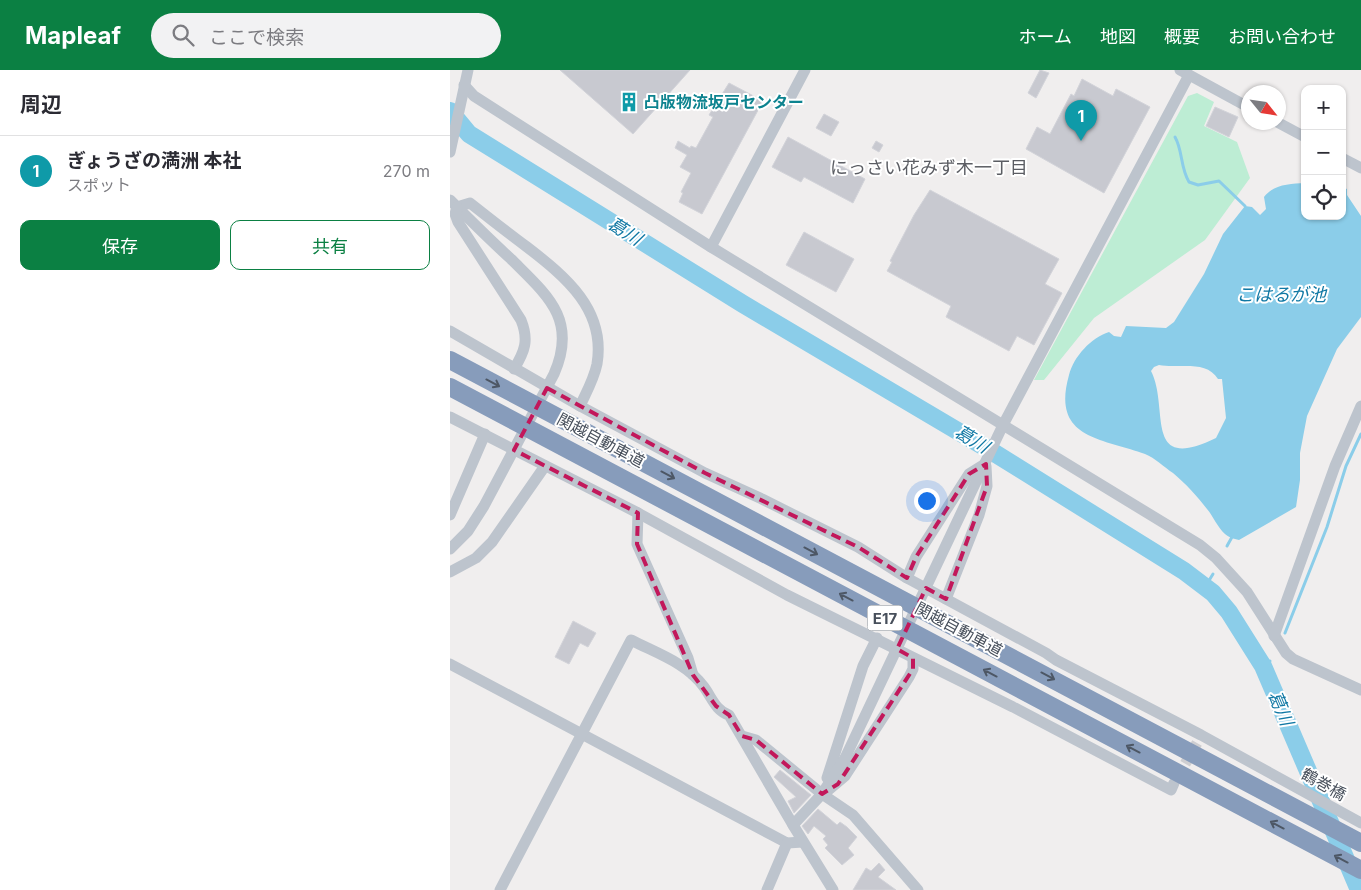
<!DOCTYPE html>
<html lang="ja">
<meta charset="utf-8">
<style>
:root{--surface:#fff;--page:#f2f2f3;--text:#2b2b33;--muted:#7c7c81;--line:#e1e1e2;--accent:#0b8043}
body{margin:0;font-family:Inter,"Noto Sans JP",sans-serif;background:var(--page);color:var(--text)}
.controls{position:absolute;right:15px;top:15px;display:grid;overflow:hidden;border-radius:10px;box-shadow:0 1px 4px #0004}
.controls button{width:45px;height:45px;display:grid;place-items:center;padding:0;border:0;border-bottom:1px solid var(--line);background:var(--surface);color:var(--text);font:25px sans-serif}
.compass{position:absolute;left:791px;top:15px;width:45px;height:45px;border-radius:50%;background:var(--surface);box-shadow:0 1px 4px #0004;rotate:120deg}
.you{position:absolute;left:476px;top:430px;width:18px;height:18px;margin:-12px;border:4px solid #fff;border-radius:50%;background:#1a73e8;box-shadow:0 0 0 8px #1a73e833}
.badge{display:grid;place-items:center;width:32px;height:32px;border-radius:50%;background:var(--accent);color:#fff;font-size:16px;font-weight:700}
.pin{position:absolute;translate:-50% -41px;filter:drop-shadow(0 1px 2px #0008)}
.pin::after{content:'';position:absolute;top:26px;width:18px;height:15px;background:inherit;clip-path:polygon(0 0,100% 0,50% 100%)}
.list{margin:0;padding:0;list-style:none}
h2{display:flex;justify-content:space-between;align-items:center;height:65px;margin:0;padding:0 20px;font-size:21px}
h2 small{font-size:16px;font-weight:400;color:var(--muted)}
.list li{display:grid;grid-template-columns:32px 1fr auto;gap:15px;align-items:center;box-sizing:border-box;height:70px;padding:0 20px;border-top:1px solid var(--line)}
.list b{display:block;font-size:19px;white-space:nowrap}
.list p{margin:0;font-size:16px;white-space:nowrap;color:var(--muted)}
.list em{font-size:16px;font-style:normal;color:var(--muted)}
.actions{display:flex;gap:10px;padding:15px 20px}
.actions a{flex:1;padding:11px 0;border:1px solid var(--accent);border-radius:10px;text-align:center;font-size:18px;color:var(--accent)}
.actions .main{background:var(--accent);color:#fff}
.icon{flex:none;width:28px;height:28px;fill:none;stroke:currentColor;stroke-width:2;stroke-linecap:round;stroke-linejoin:round}
.map{position:relative;flex:none;width:911px;height:820px;overflow:hidden}
header{display:flex;align-items:center;gap:30px;box-sizing:border-box;height:70px;padding:0 25px;background:var(--accent);color:#fff}
header strong{font-size:24px}
nav{display:flex;gap:28px;margin-inline-start:auto;font-size:18px}
.search{width:350px;height:45px;background:var(--page);display:flex;align-items:center;gap:12px;box-sizing:border-box;padding:0 18px;border-radius:28px;color:var(--muted);font-size:19px}
main{display:flex}
aside{flex:1;background:var(--surface)}
.map>svg:first-child{display:block}
</style>
<header>
<strong>Mapleaf</strong>
<div class="search"><svg class="icon" aria-label="search" viewBox="0 0 24 24"><circle cx="10" cy="10" r="6"/><path d="M15 15l6 6"/></svg>ここで検索</div>
<nav><a>ホーム</a><a>地図</a><a>概要</a><a>お問い合わせ</a></nav>
</header>
<main>
<aside>
<h2>周辺<small></small></h2>
<ul class="list">
<li><span class="badge" style="background:#0f9aa8">1</span><div><b>ぎょうざの満洲 本社</b><p>スポット</p></div><em>270 m</em></li>
</ul>
<div class="actions"><a class="main">保存</a><a>共有</a></div>
</aside>
<div class="map">
<svg width="911" height="820" viewBox="0 0 911 820">
<rect width="100%" height="100%" fill="#f0eeee"/>
<!-- green -->
<polygon fill="#bdedd4" points="747,23 764,32 754,56 787,72 800,108 755,170 644,248 594,310 584,310 738,26"/>
<!-- water -->
<path fill="#8bcde9" fill-rule="evenodd" d="M855,113V146H892V117L897,119V125L911,146V247L887,279L857,346L850,383V410L846,437L789,470C784,469 778,467 775,464C768,458 763,446 757,439C748,427 735,413 723,403C714,397 705,388 695,384C651,368 601,369 619,305C624,286 641,268 659,262L664,266L671,267L676,256L716,258L724,252L754,204L773,164L795,136L802,137L810,145L816,139L814,127C824,114 840,114 855,113ZM709,295C728,299 756,289 768,309H772L776,348L766,368C692,404 720,338 701,301L704,297Z"/>
<g fill="none" stroke-linecap="round" stroke-linejoin="round">
<!-- stream -->
<g stroke="#8bcde9" stroke-width="3">
<path d="M725,67C733,81 730,97 739,112L748,115L769,111L795,136"/>
<polyline points="777,476 782,467"/>
<polyline points="755,517 763,504"/>
<polyline points="835,563 877,457 896,396 911,364"/>
<polyline points="813,596 820,591"/>
</g>
<!-- river -->
<polyline stroke="#8bcde9" stroke-width="18" points="0,41 19,64 293,234 538,379 734,501 763,523 779,542 813,596 909,820"/>
</g>
<!-- building -->
<g fill="#c8c9d0" stroke="#d2d3d9">
<polygon points="110,0 240,0 183,64"/>
<polygon points="590,0 599,3 586,28 578,23"/>
<polygon points="632,9 663,26 666,19 700,37 654,123 576,79 587,57 600,64 621,24 624,26"/>
<polygon points="279,13 313,31 252,144 229,132 233,123 231,122 241,103 230,97 237,85 225,78 228,71 240,78 241,76 246,78 263,47 259,45"/>
<polygon points="765,37 788,47 779,67 756,56"/>
<polygon points="374,44 389,52 381,66 366,58"/>
<polygon points="338,67 415,109 403,133 354,107 351,112 322,97"/>
<polygon points="426,71 433,75 429,82 422,78"/>
<polygon points="480,120 609,189 595,214 612,223 584,275 567,266 559,281 496,247 501,236 437,201 442,192 440,191 464,145"/>
<polygon points="354,162 404,189 386,222 336,195"/>
<polygon points="123,551 146,563 138,577 130,573 119,594 105,587"/>
<polygon points="330,700 361,725 344,743 338,731 346,727 324,707"/>
<polygon points="368,739 387,755 390,752 397,757 407,767 398,778 404,785 392,795 375,778 378,775 373,769 376,766 364,756 358,764 352,756"/>
<polygon points="429,793 435,800 428,807 446,820 403,820 416,798 421,801"/>
</g>
<g fill="none" stroke-linecap="round" stroke-linejoin="round">
<!-- minor-tunnel -->
<polyline stroke="#ceced1" stroke-width="11" stroke-dasharray="11 5.5" stroke-linecap="butt" points="727,708 747,673"/>
<!-- minor -->
<g stroke="#bdc4cd" stroke-width="11">
<polyline points="730,0 798,37"/>
<polyline points="14,15 24,26 261,177 750,475 766,488 797,522 836,583 843,589 911,620"/>
<polyline points="827,52 855,67"/>
<polyline points="0,82 18,0"/>
<polyline points="892,88 911,98"/>
<path d="M0,130C20,150 40,170 61,189C97,225 128,249 104,304L34,436L18,461L0,479"/>
<path d="M7,137L20,133C39,148 58,163 77,177C116,207 156,240 147,294C144,309 136,323 130,336"/>
<path d="M7,137L5,144L8,152L71,250C79,270 75,281 64,299"/>
<polyline points="261,177 355,0"/>
<polyline points="0,261 130,336 255,403 312,429 408,477 457,508 596,583 606,590 751,665 911,753"/>
<polyline points="0,347 188,443 337,525 563,637 721,720 724,713"/>
<polyline points="188,443 187,474 238,588 243,605"/>
<polyline points="0,445 35,364"/>
<polyline points="0,502 26,488 42,472 95,396"/>
<polyline points="457,508 466,487 519,404 535,394"/>
<polyline points="496,529 529,445 537,416 536,396"/>
<polyline points="824,566 885,396 911,336"/>
<polyline points="0,594 337,773 353,772"/>
<polyline points="292,666 306,670 372,724 403,745 468,820"/>
<polyline points="377,708 413,596 427,568"/>
<polyline points="376,722 395,706 459,607 463,599 463,588"/>
<polyline points="343,755 372,724 395,688 553,355 739,5"/>
<path d="M50,820L181,570C206,583 237,593 254,617C262,628 266,641 279,645L343,755L383,820"/>
<polyline points="317,820 337,773"/>
</g>
<!-- highway -->
<g stroke="#879cbb" stroke-width="18">
<polyline points="0,290 911,773"/>
<polyline points="0,317 911,800"/>
</g>
</g>
<!-- one-way arrows -->
<defs><path id="oneway-shaft" d="M-6 0H5M1.5-3L5.5 0L1.5 3" fill="none" stroke-width="1.6" stroke-linecap="round" stroke-linejoin="round" transform="scale(1.25)"/></defs>
<g stroke="#4d5765">
<use href="#oneway-shaft" transform="translate(43 313) rotate(28)"/>
<use href="#oneway-shaft" transform="translate(218 405) rotate(28)"/>
<use href="#oneway-shaft" transform="translate(361 481) rotate(28)"/>
<use href="#oneway-shaft" transform="translate(396 527) rotate(-152)"/>
<use href="#oneway-shaft" transform="translate(540 603) rotate(-152)"/>
<use href="#oneway-shaft" transform="translate(598 606) rotate(28)"/>
<use href="#oneway-shaft" transform="translate(683 679) rotate(-152)"/>
<use href="#oneway-shaft" transform="translate(827 755) rotate(-152)"/>
<use href="#oneway-shaft" transform="translate(891 789) rotate(-152)"/>
</g>
<!-- marked area -->
<path fill="none" stroke="#c2185b" stroke-width="4" stroke-dasharray="10 6" stroke-linejoin="round" d="M97,318L255,403L408,477L457,508L466,487L519,404L536,394L537,416L496,529L476,518L447,579L463,588V599L388,714L372,724L306,670L292,666L279,645L266,636L243,605L187,474L188,443L64,380Z"/>
<!-- icons -->
<defs>
<symbol id="building-bare" viewBox="-9 -9 18 18"><path d="M-4-6H4V6H1V3H-1V6H-4ZM-2.5-4.3h1.7v1.8h-1.7ZM.8-4.3h1.7v1.8H.8ZM-2.5-1h1.7V.8h-1.7ZM.8-1h1.7V.8H.8Z" fill="#0f9aa8" stroke="#fff" stroke-width="2.5" paint-order="stroke"/></symbol>
</defs>
<g fill-rule="evenodd">
<use href="#building-bare" x="165" y="18" width="28" height="28"/>
</g>
<g text-anchor="middle" dominant-baseline="central" stroke-width="4" stroke-linejoin="round" paint-order="stroke">
<!-- shield labels -->
<rect fill="#fff" stroke="#7e848c" stroke-width="1" x="417.5" y="535.5" width="35" height="25" rx="4"/>
<g font-size="15" font-weight="bold" fill="#474f5b">
<text x="435" y="548">E17</text>
</g>
<!-- culture labels -->
<g font-size="16" font-weight="bold" fill="#0d838f" stroke="#fff" text-anchor="start">
<text x="194" y="32">凸版物流坂戸センター</text>
</g>
<!-- street labels -->
<g font-size="16" fill="#474f5b" stroke="#fff">
<text transform="translate(151 370) rotate(28)">関越自動車道</text>
<text transform="translate(509 559) rotate(28)">関越自動車道</text>
<text transform="translate(874 714) rotate(29)">鶴巻橋</text>
</g>
<!-- neighbourhood labels -->
<g font-size="18" fill="#5b5d63" stroke="#fff">
<text x="479" y="97">にっさい花みず木一丁目</text>
</g>
<!-- water labels -->
<g font-size="18" font-style="italic" fill="#1078a4" stroke="#fff">
<text transform="translate(175 161) rotate(32)">葛川</text>
<text x="831" y="224">こはるが池</text>
<text transform="translate(522 369) rotate(31)">葛川</text>
<text transform="translate(831 638) rotate(67)">葛川</text>
</g>
</g>
</svg>
<div class="controls">
<button>+</button>
<button>−</button>
<button><svg class="icon" aria-label="locate" viewBox="0 0 24 24"><circle cx="12" cy="12" r="6"/><path d="M12 2v4M12 18v4M2 12h4M18 12h4"/></svg></button>
</div>
<svg class="compass" viewBox="-18 -18 36 36"><path d="M0-13l5 13h-10z" fill="#e53935"/><path d="M0 13l5-13h-10z" fill="#7c7c81"/></svg>
<div class="you"></div>
<div class="pin badge" style="left:631px;top:71px;background:#0f9aa8">1</div>
</div>
</main>
